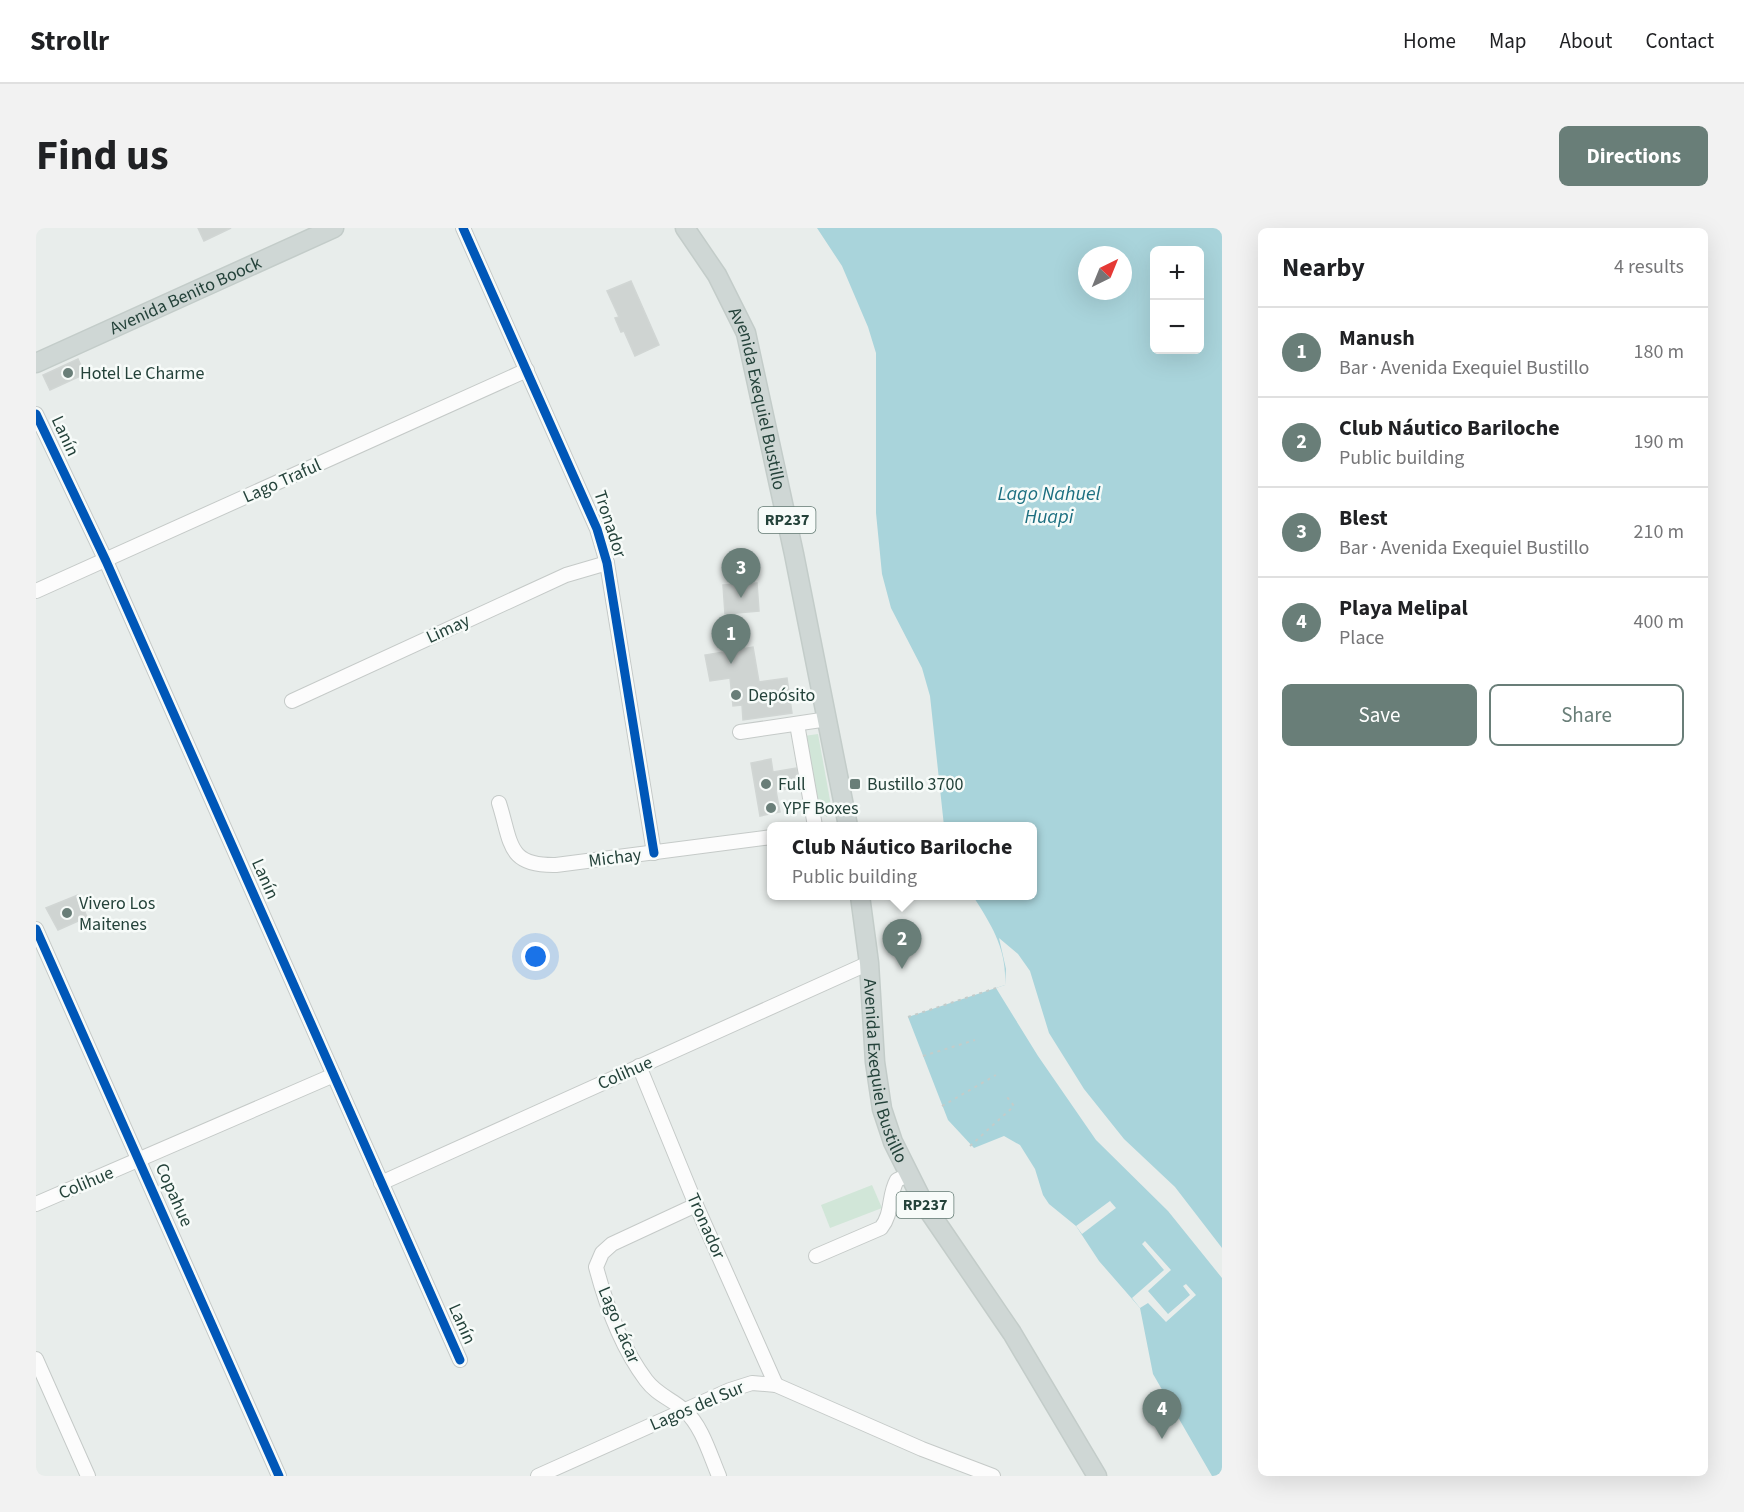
<!DOCTYPE html>
<meta charset="utf-8">
<style>
:root{--surface:#fff;--page:#f2f2f2;--text:#202124;--muted:#757577;--line:#e0e0e0;--accent:#697e78}
body{margin:0;font-family:"Source Sans 3",sans-serif;background:var(--page);color:var(--text)}
.controls{position:absolute;right:18px;top:18px;display:grid;overflow:hidden;border-radius:9px;box-shadow:0 6px 24px #0002}
.controls button{width:54px;height:54px;display:grid;place-items:center;padding:0;border:0;border-bottom:2px solid var(--line);background:var(--surface);color:var(--text);font:30px sans-serif}
.compass{position:absolute;left:1042px;top:18px;width:54px;height:54px;border-radius:50%;background:var(--surface);box-shadow:0 6px 24px #0002;rotate:43deg}
.you{position:absolute;left:500px;top:729px;width:21px;height:21px;margin:-15px;border:4px solid #fff;border-radius:50%;background:#1a73e8;box-shadow:0 0 0 9px #1a73e833}
.badge{display:grid;place-items:center;width:39px;height:39px;border-radius:50%;background:var(--accent);color:#fff;font-size:20px;font-weight:700}
.pin{position:absolute;translate:-50% -50px;filter:drop-shadow(0 2px 3px #0008)}
.pin::after{content:'';position:absolute;top:32px;width:21px;height:18px;background:inherit;clip-path:polygon(0 0,100% 0,50% 100%)}
.popup{position:absolute;left:731px;top:594px;width:270px;height:78px;box-sizing:border-box;display:grid;place-content:center;border-radius:9px;background:var(--surface);filter:drop-shadow(0 2px 4px #0005);font-size:20px;white-space:nowrap;color:var(--muted)}
.popup b{font-size:22px;color:var(--text)}
.popup::after{content:'';position:absolute;left:50%;top:100%;margin-left:-12px;border:12px solid transparent;border-top-color:var(--surface)}
.list{margin:0;padding:0;list-style:none}
h2{display:flex;justify-content:space-between;align-items:center;height:78px;margin:0;padding:0 24px;font-size:26px}
h2 small{font-size:20px;font-weight:400;color:var(--muted)}
.list li{display:grid;grid-template-columns:39px 1fr auto;gap:18px;align-items:center;box-sizing:border-box;height:90px;padding:0 24px;border-top:2px solid var(--line)}
.list b{display:block;font-size:22px;white-space:nowrap}
.list p{margin:0;font-size:20px;white-space:nowrap;color:var(--muted)}
.list em{font-size:20px;font-style:normal;color:var(--muted)}
.actions{display:flex;gap:12px;padding:18px 24px}
.actions a{flex:1;padding:14px 0;border:2px solid var(--accent);border-radius:9px;text-align:center;font-size:21px;color:var(--accent)}
.actions .main{background:var(--accent);color:#fff}
.map{position:relative;flex:none;width:1186px;height:1248px;overflow:hidden;border-radius:9px}
header{display:flex;align-items:center;gap:36px;box-sizing:border-box;height:84px;padding:0 30px;background:var(--surface);border-bottom:2px solid var(--line)}
header strong{font-size:28px}
nav{display:flex;gap:33px;margin-inline-start:auto;font-size:21px}
.intro{display:flex;align-items:center;justify-content:space-between;box-sizing:border-box;height:144px;padding:0 36px}
h1{margin:0;font-size:42px}
.button{padding:15px 27px;border-radius:9px;background:var(--accent);color:#fff;font-size:21px;font-weight:700}
main{display:flex;gap:36px;padding:0 36px}
aside{flex:1;background:var(--surface);border-radius:9px;box-shadow:0 6px 24px #0002}
.map>svg:first-child{display:block}
</style>
<header>
<strong>Strollr</strong>
<nav><a>Home</a><a>Map</a><a>About</a><a>Contact</a></nav>
</header>
<div class="intro"><h1>Find us</h1><a class="button">Directions</a></div>
<main>
<div class="map">
<svg width="1186" height="1248" viewBox="0 0 1186 1248">
<rect width="100%" height="100%" fill="#e8edeb"/>
<!-- green -->
<g fill="#d1e6d8">
<polygon points="782,506 796,583 791,589 783,584 768,508"/>
<polygon points="836,957 846,980 794,1000 785,977"/>
</g>
<!-- water -->
<path fill="#a9d4db" fill-rule="evenodd" d="M781,0H1186V1248H1176L1117,1146L1104,1080L1063,1033L1040,998L1013,976L1007,967L999,941L984,917L968,908L938,920L912,892L872,789L969,757C971,721 956,698 937,668H996V598H908L894,468L886,440L855,380L846,346L840,285V125L832,99L806,38ZM1118,22H1164V122H1118ZM1051,27H1087V63H1051Z"/>
<!-- pier -->
<g fill="#e8edeb">
<polygon points="963,710 982,726 994,743 1013,805 1048,861 1088,911 1139,959 1186,1020 1186,1050 1132,983 1060,912 1002,828 960,760 969,757 970,741"/>
<polygon points="1074,973 1080,980 1046,1006 1040,998"/>
<polygon points="1109,1013 1135,1042 1112,1063 1132,1086 1154,1067 1147,1058 1150,1056 1160,1067 1130,1094 1112,1075 1104,1080 1096,1070 1128,1042 1106,1016"/>
</g>
<!-- building -->
<g fill="#cfd4d2" stroke="#d1d6d4" stroke-width="1.5">
<polygon points="162,0 195,0 168,13"/>
<polygon points="595,53 623,117 599,128 588,103 585,104 579,90 583,89 571,63"/>
<polygon points="42,131 49,146 14,162 7,147"/>
<polygon points="721,355 723,383 689,386 687,357"/>
<polygon points="717,419 723,454 751,450 756,485 707,492 706,477 697,478 694,450 674,453 669,427"/>
<polygon points="735,531 737,544 760,540 763,559 740,563 744,584 724,588 715,535"/>
<polygon points="42,667 51,689 22,702 10,680"/>
</g>
<g fill="none" stroke-linecap="round" stroke-linejoin="round">
<defs>
<g id="minor">
<polyline points="427,0 561,301 571,335 618,625"/>
<polyline points="0,186 70,333 424,1132"/>
<polyline points="0,363 491,142"/>
<polyline points="256,473 530,347 571,335"/>
<polyline points="761,496 779,598"/>
<polyline points="704,504 792,491"/>
<path d="M463,575C476,616 471,638 520,637L736,609"/>
<polyline points="0,701 243,1248"/>
<polyline points="603,838 660,977 740,1157"/>
<polyline points="345,955 833,735"/>
<polyline points="0,976 298,847"/>
<path d="M660,977L576,1016L566,1025L560,1039C570,1077 586,1120 610,1152C621,1167 636,1171 649,1183C666,1198 674,1227 683,1248"/>
<path d="M780,1028L845,1000C857,985 852,968 861,952L872,947"/>
<polyline points="0,1131 52,1248"/>
<polyline points="502,1248 694,1162 716,1155 740,1157 886,1221 957,1248"/>
</g>
<g id="major">
<path id="s1" d="M649,0L681,47L710,105L758,326L812,598"/>
<path id="s2" d="M0,135L298,0"/>
<path id="s3" d="M824,668L833,735L839,834L846,881L857,914L888,976L976,1105L1061,1248"/>
</g>
</defs>
<!-- minor casing -->
<use href="#minor" stroke="#c5cac8" stroke-width="16"/>
<!-- major casing -->
<use href="#major" stroke="#c3ccc9" stroke-width="21"/>
<!-- path -->
<g stroke="#c3ccca" stroke-width="2" stroke-dasharray="3 4.5" stroke-linecap="butt">
<polyline points="872,789 960,760"/>
<polyline points="887,828 939,812"/>
<polyline points="906,878 960,847"/>
<polyline points="934,918 978,878 971,869"/>
</g>
<!-- minor -->
<use href="#minor" stroke="#fcfcfc" stroke-width="14"/>
<!-- major -->
<use href="#major" stroke="#cfd7d5" stroke-width="18"/>
<defs>
<g id="cycleway">
<polyline points="427,0 561,301 571,335 618,625"/>
<polyline points="0,186 70,333 424,1132"/>
<polyline points="0,701 243,1248"/>
</g>
</defs>
<!-- cycleway casing -->
<use href="#cycleway" stroke="#f7fbf9" stroke-width="13"/>
<!-- cycleway -->
<use href="#cycleway" stroke="#0057b8" stroke-width="9"/>
</g>
<!-- markers -->
<g fill="#697e78" stroke="#f7fbf9" stroke-width="2">
<circle cx="32" cy="145" r="6"/>
<circle cx="700" cy="467" r="6"/>
<circle cx="730" cy="556" r="6"/>
<rect x="813" y="550" width="12" height="12" rx="3"/>
<circle cx="735" cy="580" r="6"/>
<circle cx="31" cy="685" r="6"/>
</g>
<g text-anchor="middle" dominant-baseline="central" stroke-width="5" stroke-linejoin="round" paint-order="stroke">
<!-- shield labels -->
<g fill="#f7fbf9" stroke="#637a73" stroke-width="1.5">
<rect x="722.5" y="279" width="57" height="26" rx="4.5"/>
<rect x="860.5" y="964" width="57" height="26" rx="4.5"/>
</g>
<g font-size="16" font-weight="bold" fill="#24423a">
<text x="751" y="292">RP237</text>
<text x="889" y="977">RP237</text>
</g>
<!-- street labels -->
<g font-size="18" fill="#24423a" stroke="#f7fbf9">
<text stroke="none"><textPath href="#s2" startOffset="164">Avenida Benito Boock</textPath></text>
<text stroke="none"><textPath href="#s1" startOffset="188">Avenida Exequiel Bustillo</textPath></text>
<text transform="translate(29 208) rotate(65)">Lanín</text>
<text transform="translate(246 253) rotate(-24)">Lago Traful</text>
<text transform="translate(574 296) rotate(72)">Tronador</text>
<text transform="translate(412 401) rotate(-25)">Limay</text>
<text transform="translate(579 630) rotate(-7)">Michay</text>
<text transform="translate(229 651) rotate(66)">Lanín</text>
<text stroke="none"><textPath href="#s3" startOffset="177">Avenida Exequiel Bustillo</textPath></text>
<text transform="translate(589 845) rotate(-24)">Colihue</text>
<text transform="translate(50 955) rotate(-23)">Colihue</text>
<text transform="translate(138 967) rotate(66)">Copahue</text>
<text transform="translate(670 998) rotate(66)">Tronador</text>
<text transform="translate(426 1096) rotate(66)">Lanín</text>
<text transform="translate(583 1097) rotate(67)">Lago Lácar</text>
<text transform="translate(661 1178) rotate(-23)">Lagos del Sur</text>
</g>
<!-- poi labels -->
<g font-size="18" fill="#24423a" stroke="#f7fbf9" text-anchor="start">
<text x="44" y="145">Hotel Le Charme</text>
<text x="712" y="467">Depósito</text>
<text x="742" y="556">Full</text>
<text x="831" y="556">Bustillo 3700</text>
<text x="747" y="580">YPF Boxes</text>
<text x="43" y="675">Vivero Los<tspan x="43" dy="21">Maitenes</tspan></text>
</g>
<!-- water labels -->
<g font-size="20" font-style="italic" fill="#1c6f80" stroke="#f7fbf9">
<text x="1013" y="266">Lago Nahuel<tspan x="1013" dy="23">Huapi</tspan></text>
</g>
</g>
</svg>
<div class="controls">
<button>+</button>
<button>−</button>
</div>
<svg class="compass" viewBox="-18 -18 36 36"><path d="M0-13l5 13h-10z" fill="#e53935"/><path d="M0 13l5-13h-10z" fill="#757577"/></svg>
<div class="you"></div>
<div class="pin badge" style="left:695px;top:436px">1</div>
<div class="pin badge" style="left:866px;top:741px">2</div>
<div class="popup"><b>Club Náutico Bariloche</b>Public building</div>
<div class="pin badge" style="left:705px;top:370px">3</div>
<div class="pin badge" style="left:1126px;top:1211px">4</div>
</div>
<aside>
<h2>Nearby<small>4 results</small></h2>
<ul class="list">
<li><span class="badge">1</span><div><b>Manush</b><p>Bar · Avenida Exequiel Bustillo</p></div><em>180 m</em></li>
<li><span class="badge">2</span><div><b>Club Náutico Bariloche</b><p>Public building</p></div><em>190 m</em></li>
<li><span class="badge">3</span><div><b>Blest</b><p>Bar · Avenida Exequiel Bustillo</p></div><em>210 m</em></li>
<li><span class="badge">4</span><div><b>Playa Melipal</b><p>Place</p></div><em>400 m</em></li>
</ul>
<div class="actions"><a class="main">Save</a><a>Share</a></div>
</aside>
</main>
